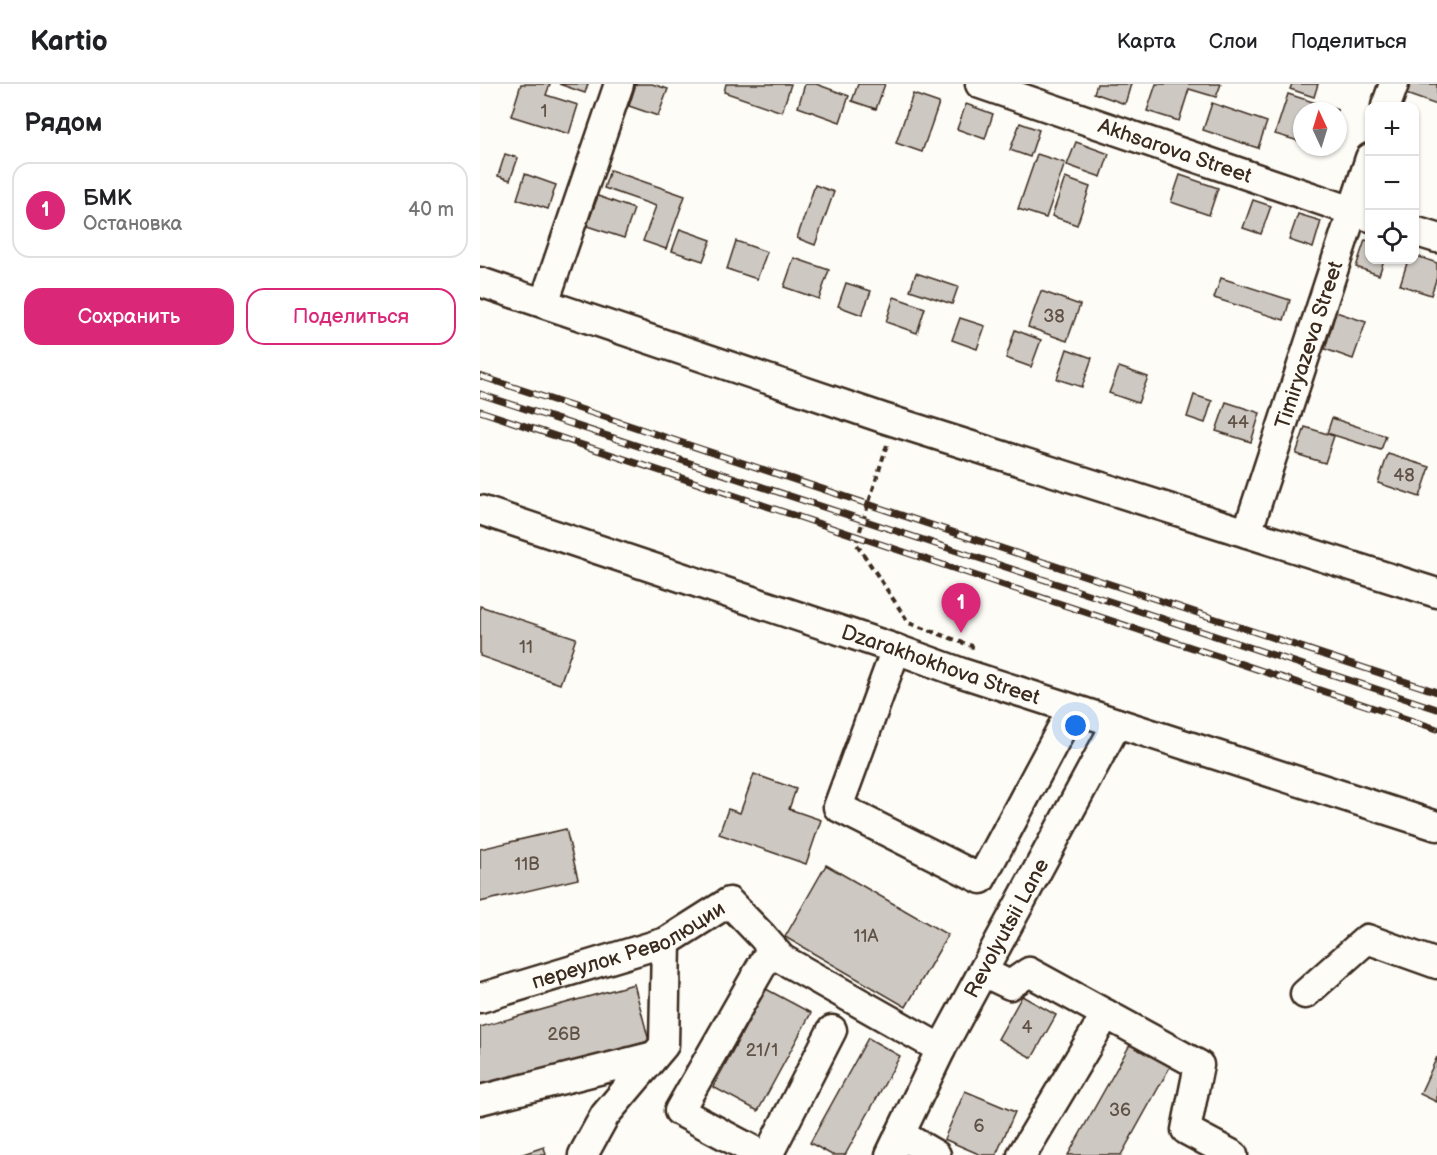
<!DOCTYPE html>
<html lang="ru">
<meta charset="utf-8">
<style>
:root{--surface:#fff;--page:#f6f6f6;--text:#202124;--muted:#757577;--line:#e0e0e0;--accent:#db2777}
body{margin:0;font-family:"Balsamiq Sans",sans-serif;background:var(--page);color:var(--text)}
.controls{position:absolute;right:18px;top:18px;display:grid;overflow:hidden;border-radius:12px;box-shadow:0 2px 4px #0004}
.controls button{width:54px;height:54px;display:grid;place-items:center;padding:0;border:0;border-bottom:2px solid var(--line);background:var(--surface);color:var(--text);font:30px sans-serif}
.compass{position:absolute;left:813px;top:18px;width:54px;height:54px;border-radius:50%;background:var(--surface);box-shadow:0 2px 4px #0004;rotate:356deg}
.you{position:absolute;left:596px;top:642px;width:21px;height:21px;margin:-15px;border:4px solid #fff;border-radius:50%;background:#1a73e8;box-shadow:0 0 0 9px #1a73e833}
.badge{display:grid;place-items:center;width:39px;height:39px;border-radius:50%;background:var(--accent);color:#fff;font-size:20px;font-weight:700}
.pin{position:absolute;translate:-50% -50px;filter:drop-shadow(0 2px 3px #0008)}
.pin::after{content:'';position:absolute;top:32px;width:21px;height:18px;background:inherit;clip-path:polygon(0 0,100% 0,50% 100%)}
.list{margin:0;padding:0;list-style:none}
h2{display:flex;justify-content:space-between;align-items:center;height:78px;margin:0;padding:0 24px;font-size:26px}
h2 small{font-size:20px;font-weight:400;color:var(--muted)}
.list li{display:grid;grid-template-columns:39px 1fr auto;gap:18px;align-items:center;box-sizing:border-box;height:96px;margin:0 12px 12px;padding:0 12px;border:2px solid var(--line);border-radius:18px}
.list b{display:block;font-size:22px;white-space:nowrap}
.list p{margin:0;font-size:20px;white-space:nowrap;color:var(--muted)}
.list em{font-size:20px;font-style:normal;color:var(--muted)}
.actions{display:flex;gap:12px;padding:18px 24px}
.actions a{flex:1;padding:14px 0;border:2px solid var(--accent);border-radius:18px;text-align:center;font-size:21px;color:var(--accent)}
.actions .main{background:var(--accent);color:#fff}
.icon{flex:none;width:33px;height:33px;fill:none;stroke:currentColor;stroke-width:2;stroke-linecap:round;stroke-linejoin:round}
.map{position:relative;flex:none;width:957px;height:1071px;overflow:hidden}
header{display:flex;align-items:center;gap:36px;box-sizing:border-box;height:84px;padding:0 30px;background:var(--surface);border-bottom:2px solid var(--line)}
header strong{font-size:28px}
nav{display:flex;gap:33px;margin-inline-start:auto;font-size:21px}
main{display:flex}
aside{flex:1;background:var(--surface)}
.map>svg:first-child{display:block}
</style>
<header>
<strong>Kartio</strong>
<nav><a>Карта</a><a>Слои</a><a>Поделиться</a></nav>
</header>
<main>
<aside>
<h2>Рядом<small></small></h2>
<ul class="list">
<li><span class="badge">1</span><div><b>БМК</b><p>Остановка</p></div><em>40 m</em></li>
</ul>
<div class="actions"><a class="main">Сохранить</a><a>Поделиться</a></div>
</aside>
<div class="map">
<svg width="957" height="1071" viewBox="0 0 957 1071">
<rect width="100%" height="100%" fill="#fdfcf7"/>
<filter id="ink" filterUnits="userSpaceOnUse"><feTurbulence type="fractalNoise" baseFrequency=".0167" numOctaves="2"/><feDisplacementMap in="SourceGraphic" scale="12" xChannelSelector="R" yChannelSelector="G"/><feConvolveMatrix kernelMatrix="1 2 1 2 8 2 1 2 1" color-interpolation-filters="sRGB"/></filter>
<g filter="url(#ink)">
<!-- building -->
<g fill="#cdc8c2" stroke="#3b2a1e" stroke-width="1.5">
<polygon points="41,0 70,0 66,11 98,21 89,50 31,32"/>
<polygon points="79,0 108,0 105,9"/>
<polygon points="156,0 172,0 188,5 178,32 149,22"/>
<polygon points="246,0 311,0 302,28 244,8"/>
<polygon points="325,0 336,0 369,12 360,38 318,23"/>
<polygon points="378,0 405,0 396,25 372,17"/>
<polygon points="617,0 651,0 645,20 614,9"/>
<polygon points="676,0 741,0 736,13 709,5 699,37 667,27"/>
<polygon points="812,0 838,0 834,13 810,5"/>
<polygon points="929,0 957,0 957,21 926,10"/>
<polygon points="433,10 459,19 442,68 416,59"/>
<polygon points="808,10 858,26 858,27 822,27 822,58 795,50"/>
<polygon points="732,19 787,38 778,64 723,46"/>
<polygon points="486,20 513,30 505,55 477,45"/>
<polygon points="540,39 559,46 550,73 530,66"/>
<polygon points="596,58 629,70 621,93 587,81"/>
<polygon points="25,70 38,74 30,96 18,92"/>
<polygon points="557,70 585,79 566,134 538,125"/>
<polygon points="130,86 205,112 186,165 163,157 176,122 124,104"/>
<polygon points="45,90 76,101 68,125 37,115"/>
<polygon points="700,91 738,104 729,131 691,118"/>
<polygon points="585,94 610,103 597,141 572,132"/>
<polygon points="335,101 354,108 335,161 317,154"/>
<polygon points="118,112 154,125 144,154 107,142"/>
<polygon points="773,116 791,122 781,150 763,144"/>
<polygon points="818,130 841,137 833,164 809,156"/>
<polygon points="200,145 231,156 223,177 192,167"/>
<polygon points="885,156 890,157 890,176 904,176 899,191 876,183"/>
<polygon points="256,157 287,168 277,195 247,185"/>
<polygon points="934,171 957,179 957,193 951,211 920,201 928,176 934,176"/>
<polygon points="314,174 349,186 339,215 304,203"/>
<polygon points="436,189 478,203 472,220 430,206"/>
<polygon points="741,194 810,216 804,236 734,214"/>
<polygon points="366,199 391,207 382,231 358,222"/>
<polygon points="561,207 600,221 587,257 548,243"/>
<polygon points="414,213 445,224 437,249 406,238"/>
<polygon points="856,228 886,238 873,275 845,265"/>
<polygon points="480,234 505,242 497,265 472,256"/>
<polygon points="535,246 561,256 551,283 526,274"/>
<polygon points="587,265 612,274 602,303 577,295"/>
<polygon points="639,283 668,293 658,319 629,309"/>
<polygon points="714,311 732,317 725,339 707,333"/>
<polygon points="746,318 780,329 771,358 736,347"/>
<polygon points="852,334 906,352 901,366 847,349"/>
<polygon points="825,343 854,352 845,379 816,370"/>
<polygon points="908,370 950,383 940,413 898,399"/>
<polygon points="0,522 96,554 80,600 0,572"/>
<polygon points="274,690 316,705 309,725 341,736 326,780 239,750 248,725 260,729"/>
<polygon points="86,745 98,795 0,818 0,765"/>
<polygon points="346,781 468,851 426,923 305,853"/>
<polygon points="154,900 169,957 0,1004 0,943"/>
<polygon points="286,905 331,929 278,1027 233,1003"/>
<polygon points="542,912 576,931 552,974 518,955"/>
<polygon points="388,954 420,972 365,1071 352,1071 330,1059"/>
<polygon points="651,959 691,981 641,1071 588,1071"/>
<polygon points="957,973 957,1018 940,1010"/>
<polygon points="485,1007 535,1028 516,1071 501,1071 464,1055"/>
<polygon points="64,1063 66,1071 40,1071"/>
</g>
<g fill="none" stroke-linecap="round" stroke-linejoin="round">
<defs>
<g id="minor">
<path id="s1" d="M500,0L890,133"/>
<polyline points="906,22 914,0"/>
<polyline points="934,147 957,154"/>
<polyline points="0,198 403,334 957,509"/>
<polyline points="64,219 139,0"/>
<path id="s2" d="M0,426L416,565L482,589L957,742"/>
<path id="s3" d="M767,449L890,74"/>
<polyline points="416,565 358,723 501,795 592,625"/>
<polyline points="503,888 530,901 549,888 719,981 706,1046 753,1071"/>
<polyline points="825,910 887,855 957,880"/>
<path id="s4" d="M0,914L186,858L249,818L282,852L302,875L461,965"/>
<polyline points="0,1016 174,972"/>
<polyline points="420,1050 456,1071"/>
<polyline points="103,1071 125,1031 184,961 186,858"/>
<polyline points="282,1071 199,1027 292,864"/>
<polyline points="288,1071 352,946"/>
<path id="s5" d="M410,1071L461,965L637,639"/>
<polyline points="542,1071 626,930"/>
</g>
</defs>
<!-- minor casing -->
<use href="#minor" stroke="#3b2a1e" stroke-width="33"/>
<!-- path -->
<polyline stroke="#3b2a1e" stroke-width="4" stroke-dasharray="6 4.5" stroke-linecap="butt" points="407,361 376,459 429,539 492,562 491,567"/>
<!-- minor -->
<use href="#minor" stroke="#fdfcf7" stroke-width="28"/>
<defs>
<g id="rail">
<polyline points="0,292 957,608"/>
<polyline points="0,310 957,625"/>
<polyline points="0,327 957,645"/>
</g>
</defs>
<!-- rail casing -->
<use href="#rail" stroke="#3b2a1e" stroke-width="7"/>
<!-- rail -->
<use href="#rail" stroke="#fdfcf7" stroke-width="4.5" stroke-dasharray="14" stroke-linecap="butt"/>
</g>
</g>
<g text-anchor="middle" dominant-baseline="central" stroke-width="4.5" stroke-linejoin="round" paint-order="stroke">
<!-- number labels -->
<g font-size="18" fill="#605247">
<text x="64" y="27">1</text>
<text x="574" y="232">38</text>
<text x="758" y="338">44</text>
<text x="924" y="391">48</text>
<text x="46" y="563">11</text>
<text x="47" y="780">11В</text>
<text x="386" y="852">11А</text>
<text x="547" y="943">4</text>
<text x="84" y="950">26В</text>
<text x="282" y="966">21/1</text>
<text x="640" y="1026">36</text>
<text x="499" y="1042">6</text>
</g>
<!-- street labels -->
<g font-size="21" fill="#3b2a1e" stroke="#fdfcf7">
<text stroke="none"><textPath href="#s1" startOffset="206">Akhsarova Street</textPath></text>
<text stroke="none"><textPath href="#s3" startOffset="198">Timiryazeva Street</textPath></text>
<text stroke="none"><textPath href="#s2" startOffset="486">Dzarakhokhova Street</textPath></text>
<text stroke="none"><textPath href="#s5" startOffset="255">Revolyutsii Lane</textPath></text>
<text stroke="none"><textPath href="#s4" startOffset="158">переулок Революции</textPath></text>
</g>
</g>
</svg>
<div class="controls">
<button>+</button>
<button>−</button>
<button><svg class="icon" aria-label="locate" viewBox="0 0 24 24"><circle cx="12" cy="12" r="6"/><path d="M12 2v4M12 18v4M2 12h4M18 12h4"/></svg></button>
</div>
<svg class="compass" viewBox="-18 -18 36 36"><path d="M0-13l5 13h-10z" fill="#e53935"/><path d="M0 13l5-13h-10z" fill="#757577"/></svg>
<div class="you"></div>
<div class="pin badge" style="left:481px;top:549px">1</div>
</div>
</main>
